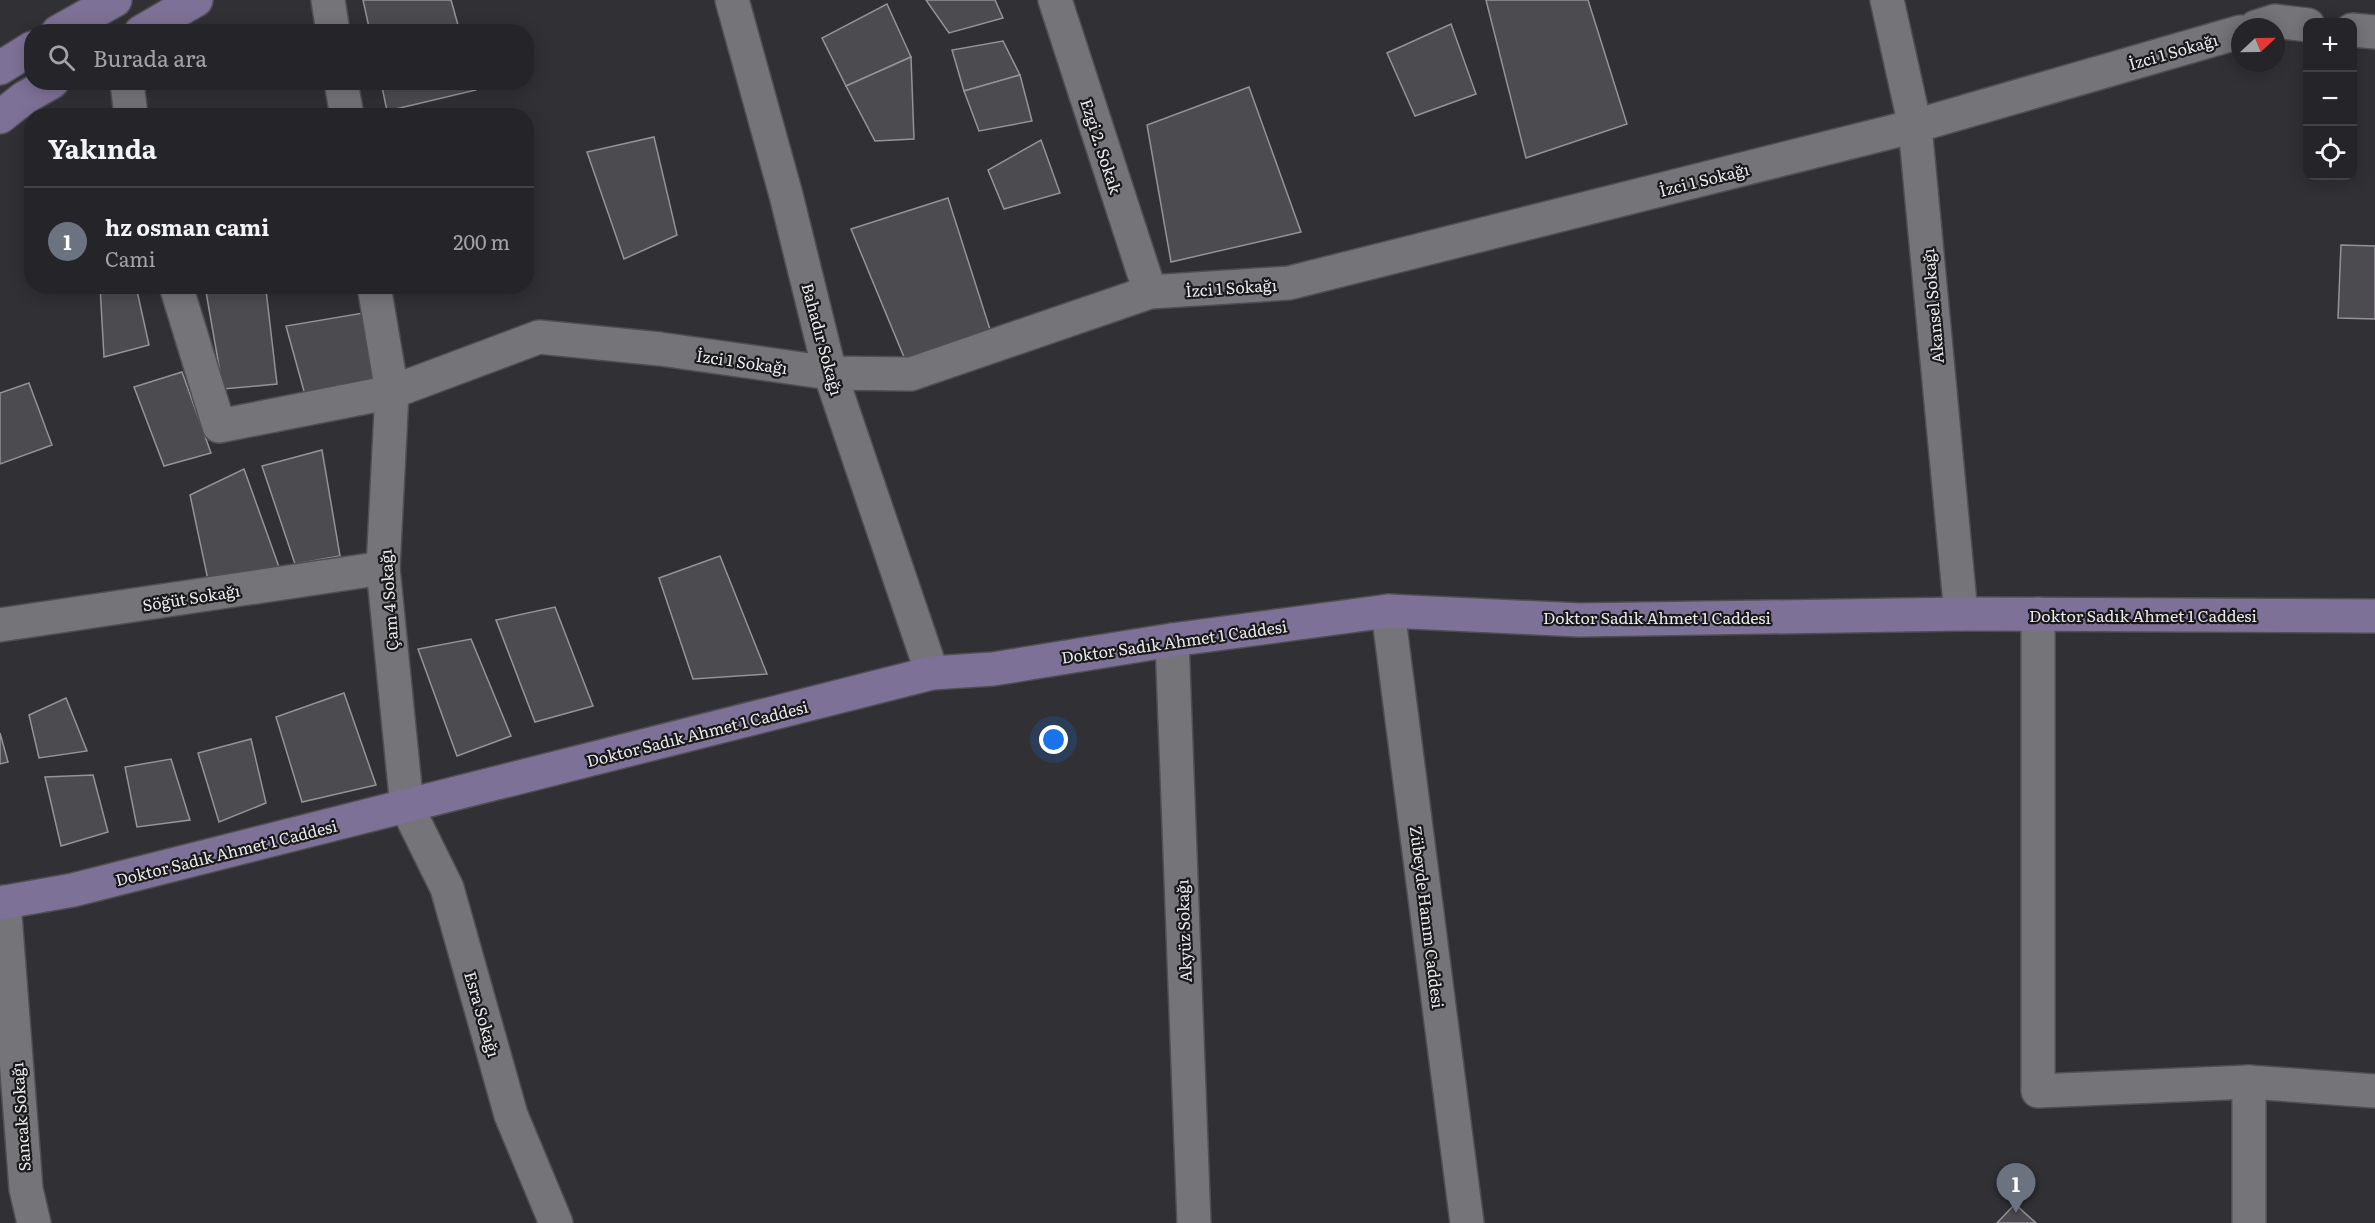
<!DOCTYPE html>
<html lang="tr">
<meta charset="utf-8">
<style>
:root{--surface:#252428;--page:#313034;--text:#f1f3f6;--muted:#a3a4a8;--line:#424145;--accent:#afc505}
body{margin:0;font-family:Literata,serif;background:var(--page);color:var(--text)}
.controls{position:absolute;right:18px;top:18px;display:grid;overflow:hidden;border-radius:12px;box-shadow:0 3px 15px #0003}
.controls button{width:54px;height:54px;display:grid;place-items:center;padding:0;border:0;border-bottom:2px solid var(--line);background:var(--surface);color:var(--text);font:30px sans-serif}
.compass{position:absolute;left:2231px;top:18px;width:54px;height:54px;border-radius:50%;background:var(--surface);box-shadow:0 3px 15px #0003;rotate:68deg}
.you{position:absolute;left:1054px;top:740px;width:21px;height:21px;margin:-15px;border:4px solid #fff;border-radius:50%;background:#1a73e8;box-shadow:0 0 0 9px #1a73e833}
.badge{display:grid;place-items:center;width:39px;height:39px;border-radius:50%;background:var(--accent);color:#fff;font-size:20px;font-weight:700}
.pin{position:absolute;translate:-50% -50px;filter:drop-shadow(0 2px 3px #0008)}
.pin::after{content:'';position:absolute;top:32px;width:21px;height:18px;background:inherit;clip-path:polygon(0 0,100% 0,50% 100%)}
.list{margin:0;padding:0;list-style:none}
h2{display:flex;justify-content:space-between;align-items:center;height:78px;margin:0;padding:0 24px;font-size:26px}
h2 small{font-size:20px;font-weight:400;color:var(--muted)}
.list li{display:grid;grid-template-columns:39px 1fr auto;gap:18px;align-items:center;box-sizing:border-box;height:108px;padding:0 24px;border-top:2px solid var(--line)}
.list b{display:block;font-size:22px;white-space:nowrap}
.list p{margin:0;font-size:20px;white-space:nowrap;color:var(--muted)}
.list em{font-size:20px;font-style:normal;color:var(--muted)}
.icon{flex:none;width:33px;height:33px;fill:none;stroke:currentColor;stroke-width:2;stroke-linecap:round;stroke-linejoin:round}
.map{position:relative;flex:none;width:2375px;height:1223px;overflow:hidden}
.search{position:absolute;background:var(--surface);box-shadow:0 3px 15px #0003;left:24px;top:24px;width:510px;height:66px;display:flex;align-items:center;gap:15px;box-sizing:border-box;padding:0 21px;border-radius:24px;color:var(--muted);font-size:22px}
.panel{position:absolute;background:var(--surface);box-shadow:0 3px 15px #0003;left:24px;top:108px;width:510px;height:186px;border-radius:24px}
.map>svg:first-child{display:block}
</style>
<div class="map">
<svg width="2375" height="1223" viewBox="0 0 2375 1223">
<rect width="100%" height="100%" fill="#313035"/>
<!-- building -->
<g fill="#4c4b50" stroke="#949398" stroke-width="1.5">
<polygon points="363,0 451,0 460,32 370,32"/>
<polygon points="926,0 995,0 1003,18 949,33"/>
<polygon points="1486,0 1588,0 1627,124 1526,158"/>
<polygon points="887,4 911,57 846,86 822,38"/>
<polygon points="1451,24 1476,94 1415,116 1387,53"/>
<polygon points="1003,41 1020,75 964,91 952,50"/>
<polygon points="911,57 914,139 875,141 846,86"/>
<polygon points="1020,75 1032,121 979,131 964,91"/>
<polygon points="381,82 474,82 476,90 387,111"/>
<polygon points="1249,87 1301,232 1171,262 1147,125"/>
<polygon points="654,137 677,235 624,259 587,152"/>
<polygon points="1041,140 1060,193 1004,209 988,170"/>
<polygon points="948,198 995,345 911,374 851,229"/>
<polygon points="2341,245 2375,246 2375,319 2338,318"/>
<polygon points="100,286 136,286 149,345 104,357"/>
<polygon points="266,290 277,384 223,389 206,292"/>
<polygon points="363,313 376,384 307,402 286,326"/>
<polygon points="182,372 211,453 164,466 134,387"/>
<polygon points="29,383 52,445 0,464 0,393"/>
<polygon points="322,450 340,556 295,564 262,466"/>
<polygon points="244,469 279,567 208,580 190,495"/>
<polygon points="720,556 767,674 693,679 659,578"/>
<polygon points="555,607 593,706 535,722 496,620"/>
<polygon points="471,639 511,736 457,756 418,649"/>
<polygon points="344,693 376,785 302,802 276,717"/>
<polygon points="66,698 87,751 39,758 29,715"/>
<polygon points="0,733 8,762 0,764"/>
<polygon points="251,739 266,803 219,822 198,753"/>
<polygon points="171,759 190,820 137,827 125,767"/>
<polygon points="93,775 108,832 61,846 45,777"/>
<polygon points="2015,1204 2036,1223 1997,1223"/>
</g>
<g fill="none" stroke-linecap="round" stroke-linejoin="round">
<defs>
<g id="street">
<polyline points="328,0 333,32"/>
<polyline points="732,0 786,195 830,373 932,673"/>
<polyline points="1055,0 1150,292"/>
<polyline points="1887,0 1915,126 1961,614"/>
<polyline points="2256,27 2275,21 2308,25"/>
<polyline points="2352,30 2375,32"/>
<polyline points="127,82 131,116"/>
<polyline points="341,82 347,116"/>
<polyline points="176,286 219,426 392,392 539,337 660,349 830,373 911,374 1150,292 1289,283 1915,126 2240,32"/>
<polyline points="374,286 392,392 383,568 407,807 447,888 511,1115 556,1223"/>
<polyline points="1388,611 1467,1223"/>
<polyline points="2038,614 2038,1091 2249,1082 2375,1091"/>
<polyline points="0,625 383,568"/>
<polyline points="1172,640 1194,1223"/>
<polyline points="4,902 26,1189 34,1223"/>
<polyline points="2249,1082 2249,1223"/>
</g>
<g id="secondary">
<polyline points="58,32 115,0"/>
<polyline points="141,32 196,0"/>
<polyline points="0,68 32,48"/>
<polyline points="0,117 24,98 52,82"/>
<polyline points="0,903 73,890 932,673 993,669 1172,640 1388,611 1580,620 1961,614 2375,616"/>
</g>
</defs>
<!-- street casing -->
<use href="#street" stroke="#4f4e52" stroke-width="36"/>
<!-- secondary casing -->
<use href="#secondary" stroke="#4f4e52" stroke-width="36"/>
<!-- street -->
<use href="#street" stroke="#757479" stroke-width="33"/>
<!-- secondary -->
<use href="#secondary" stroke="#7e7197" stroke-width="33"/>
</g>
<g text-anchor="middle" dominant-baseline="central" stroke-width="4.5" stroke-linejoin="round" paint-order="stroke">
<!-- street labels -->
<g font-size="16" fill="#eae9ec" stroke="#19191b">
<text transform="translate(2173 51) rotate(-16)">İzci 1 Sokağı</text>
<text transform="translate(1102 146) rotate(72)">Ezgi 2. Sokak</text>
<text transform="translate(1704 179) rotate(-14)">İzci 1 Sokağı</text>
<text transform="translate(1231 287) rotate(-4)">İzci 1 Sokağı</text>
<text transform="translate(1932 306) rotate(-95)">Akansel Sokağı</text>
<text transform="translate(823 339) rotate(75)">Bahadır Sokağı</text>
<text transform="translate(742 361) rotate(8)">İzci 1 Sokağı</text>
<text transform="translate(191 597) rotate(-9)">Söğüt Sokağı</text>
<text transform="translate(388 600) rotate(-94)">Çam 4 Sokağı</text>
<text x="2143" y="615">Doktor Sadık Ahmet 1 Caddesi</text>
<text x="1657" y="617">Doktor Sadık Ahmet 1 Caddesi</text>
<text transform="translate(1174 641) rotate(-8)">Doktor Sadık Ahmet 1 Caddesi</text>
<text transform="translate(697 733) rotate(-14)">Doktor Sadık Ahmet 1 Caddesi</text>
<text transform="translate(226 852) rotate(-14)">Doktor Sadık Ahmet 1 Caddesi</text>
<text transform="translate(1428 917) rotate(83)">Zübeyde Hanım Caddesi</text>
<text transform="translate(1183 931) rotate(-92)">Akyüz Sokağı</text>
<text transform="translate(483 1014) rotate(74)">Esra Sokağı</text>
<text transform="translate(20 1117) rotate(-94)">Sancak Sokağı</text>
</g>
</g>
</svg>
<div class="controls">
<button>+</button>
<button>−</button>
<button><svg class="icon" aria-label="locate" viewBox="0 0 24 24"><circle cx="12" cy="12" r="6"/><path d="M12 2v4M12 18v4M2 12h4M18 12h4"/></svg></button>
</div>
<svg class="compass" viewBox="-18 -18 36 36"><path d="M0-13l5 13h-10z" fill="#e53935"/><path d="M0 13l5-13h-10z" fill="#a3a4a8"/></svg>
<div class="you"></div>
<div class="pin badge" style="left:2016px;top:1213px;background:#6b7280">1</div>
<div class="search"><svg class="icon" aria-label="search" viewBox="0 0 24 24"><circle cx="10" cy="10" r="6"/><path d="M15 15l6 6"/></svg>Burada ara</div>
<section class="panel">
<h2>Yakında<small></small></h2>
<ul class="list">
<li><span class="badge" style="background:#6b7280">1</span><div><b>hz osman cami</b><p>Cami</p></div><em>200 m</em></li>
</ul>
</section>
</div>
